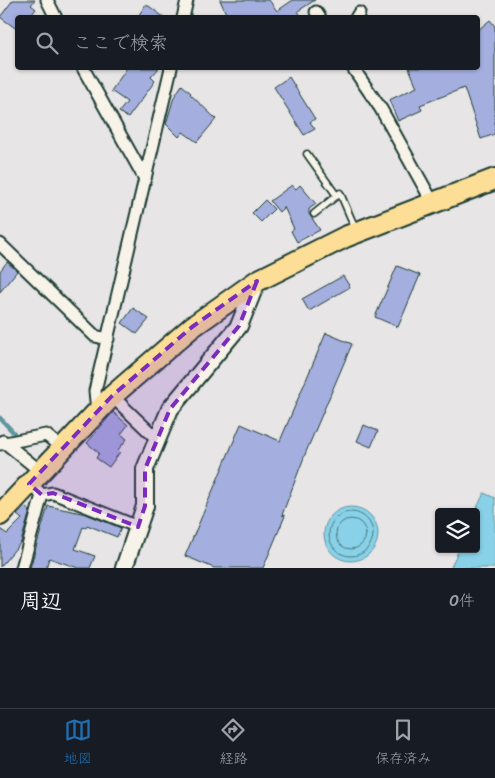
<!DOCTYPE html>
<html lang="ja">
<meta charset="utf-8">
<style>
:root{--surface:#171b24;--page:#20242c;--text:#f1f3f6;--muted:#9ea1a6;--line:#363941;--accent:#1f6fb2}
body{margin:0;font-family:Sriracha,"Klee One",sans-serif;background:var(--page);color:var(--text)}
.controls{position:absolute;right:15px;bottom:15px;display:grid;overflow:hidden;border-radius:5px;box-shadow:0 1px 4px #0004}
.controls button{width:45px;height:45px;display:grid;place-items:center;padding:0;border:0;border-bottom:1px solid var(--line);background:var(--surface);color:var(--text);font:25px sans-serif}
.list{margin:0;padding:0;list-style:none}
h2{display:flex;justify-content:space-between;align-items:center;height:65px;margin:0;padding:0 20px;font-size:21px}
h2 small{font-size:16px;font-weight:400;color:var(--muted)}
.icon{flex:none;width:28px;height:28px;fill:none;stroke:currentColor;stroke-width:2;stroke-linecap:round;stroke-linejoin:round}
.map{position:relative;flex:none;width:495px;height:568px;overflow:hidden}
.search{position:absolute;background:var(--surface);box-shadow:0 1px 4px #0004;left:15px;right:15px;top:15px;height:55px;display:flex;align-items:center;gap:12px;box-sizing:border-box;padding:0 18px;border-radius:5px;color:var(--muted);font-size:19px}
.sheet{height:140px;background:var(--surface)}
nav{display:flex;justify-content:space-around;align-items:center;box-sizing:border-box;height:70px;border-top:1px solid var(--line);background:var(--surface);font-size:14px;color:var(--muted)}
nav a{display:grid;justify-items:center;gap:2px}
nav .on{color:var(--accent)}
.map>svg:first-child{display:block}
</style>
<div class="map">
<svg width="495" height="568" viewBox="0 0 495 568">
<rect width="100%" height="100%" fill="#e7e5e6"/>
<filter id="ink" filterUnits="userSpaceOnUse"><feTurbulence type="fractalNoise" baseFrequency=".02" numOctaves="2"/><feDisplacementMap in="SourceGraphic" scale="10" xChannelSelector="R" yChannelSelector="G"/><feConvolveMatrix kernelMatrix="1 2 1 2 8 2 1 2 1" color-interpolation-filters="sRGB"/></filter>
<g filter="url(#ink)">
<!-- water -->
<g fill="#88d1e8" stroke="#5e96a0">
<polygon points="484,493 495,498 495,568 454,568 451,567 459,549 476,549 475,512"/>
<circle cx="351" cy="534" r="27"/>
</g>
<g fill="none" stroke-linecap="round" stroke-linejoin="round">
<!-- shore -->
<g stroke="#49787c" stroke-width="1">
<circle cx="351" cy="534" r="22"/>
<circle cx="351" cy="534" r="15"/>
</g>
<!-- stream -->
<polyline stroke="#5e96a0" stroke-width="4.5" points="0,418 14,433"/>
</g>
<!-- building -->
<g fill="#a5afdf" stroke="#1f3d34">
<polygon points="13,0 35,0 31,5 36,9 29,18 18,18 18,30 0,17"/>
<polygon points="220,0 269,0 277,11 293,0 315,0 298,11 302,18 228,18"/>
<polygon points="146,4 165,18 137,18"/>
<polygon points="490,20 495,26 495,134 481,139 464,88 420,105 422,110 398,121 389,100 417,87 409,68 478,68 478,30"/>
<polygon points="127,68 159,68 151,77 155,81 128,118 119,112 127,102 111,91"/>
<polygon points="289,77 315,119 310,122 315,129 304,135 274,87"/>
<polygon points="182,85 191,93 190,94 216,119 197,142 183,132 179,137 166,124 174,97"/>
<polygon points="292,185 296,189 300,185 316,204 309,209 309,214 320,230 297,242 291,231 294,229 284,207 279,212 270,201"/>
<polygon points="265,200 274,209 261,222 252,213"/>
<polygon points="7,262 17,271 0,292 0,271"/>
<polygon points="397,266 420,275 398,327 375,317"/>
<polygon points="343,276 350,287 309,311 302,299"/>
<polygon points="133,308 149,319 137,334 122,323"/>
<polygon points="326,333 352,344 306,452 282,515 285,516 263,568 214,568 185,556 241,424 280,441"/>
<polygon points="113,412 128,425 121,434 127,439 118,450 120,452 109,467 96,458 99,453 87,443"/>
<polygon points="364,425 378,431 371,447 357,441"/>
<polygon points="48,506 86,514 121,528 117,537 87,525 86,528 83,527 75,549 95,556 90,568 78,568 49,558 46,568 30,568"/>
<polygon points="25,507 30,511 21,542 0,567 0,529 7,534 22,519 17,515"/>
</g>
<g fill="none" stroke-linecap="round" stroke-linejoin="round">
<defs>
<g id="lane">
<polyline points="307,154 337,196"/>
<polyline points="314,214 340,193 356,230"/>
</g>
<g id="street">
<polyline points="47,0 56,18"/>
<polyline points="316,12 320,18"/>
<polyline points="183,18 187,0"/>
<polyline points="356,18 359,13"/>
<polyline points="83,68 145,179"/>
<polyline points="353,68 381,109 433,203"/>
<polyline points="0,244 95,336 108,339"/>
<polyline points="112,396 157,439"/>
<polyline points="97,411 95,391 171,68"/>
<polyline points="3,441 40,471"/>
<polyline points="0,444 46,435 62,448"/>
<polyline points="42,495 53,493 138,527"/>
<polyline points="22,568 42,495 37,490"/>
</g>
<polyline id="secondary" points="124,568 145,506 145,469 170,409 239,326 257,281"/>
<polyline id="highway" points="0,515 112,396 192,327 257,281 345,237 495,179"/>
</defs>
<!-- lane casing -->
<use href="#lane" stroke="#1f3d34" stroke-width="9"/>
<!-- street casing -->
<use href="#street" stroke="#1f3d34" stroke-width="15"/>
<!-- secondary casing -->
<use href="#secondary" stroke="#1f3d34" stroke-width="20"/>
<!-- highway casing -->
<use href="#highway" stroke="#1f3d34" stroke-width="24"/>
<!-- lane -->
<use href="#lane" stroke="#f7f3e8" stroke-width="5.5"/>
<!-- street -->
<use href="#street" stroke="#f7f3e8" stroke-width="11"/>
<!-- secondary -->
<use href="#secondary" stroke="#f7f3e8" stroke-width="16"/>
<!-- highway -->
<use href="#highway" stroke="#fdde96" stroke-width="20"/>
</g>
</g>
<!-- marked area -->
<path fill="#7b2cbf" fill-opacity="0.2" stroke="#7b2cbf" stroke-width="4" stroke-dasharray="10 6" stroke-linejoin="round" d="M257,281L239,326L170,409L145,469V506L138,527L53,493L42,495L29,484L112,396L192,327Z"/>
</svg>
<div class="controls">
<button><svg class="icon" aria-label="layers" viewBox="0 0 24 24"><path d="M12 4l9 5-9 5-9-5zM3 14l9 5 9-5"/></svg></button>
</div>
<div class="search"><svg class="icon" aria-label="search" viewBox="0 0 24 24"><circle cx="10" cy="10" r="6"/><path d="M15 15l6 6"/></svg>ここで検索</div>
</div>
<section class="sheet">
<h2>周辺<small>0件</small></h2>
<ul class="list">
</ul>
</section>
<nav>
<a class="on"><svg class="icon" aria-label="map" viewBox="0 0 24 24"><path d="M3 6l6-2 6 2 6-2v14l-6 2-6-2-6 2zM9 4v14M15 6v14"/></svg>地図</a>
<a><svg class="icon" aria-label="directions" viewBox="0 0 24 24"><path d="M12 3l9 9-9 9-9-9zM9 14v-3h6M13 9l2 2-2 2"/></svg>経路</a>
<a><svg class="icon" aria-label="saved" viewBox="0 0 24 24"><path d="M7 4h10v16l-5-4-5 4z"/></svg>保存済み</a>
</nav>
